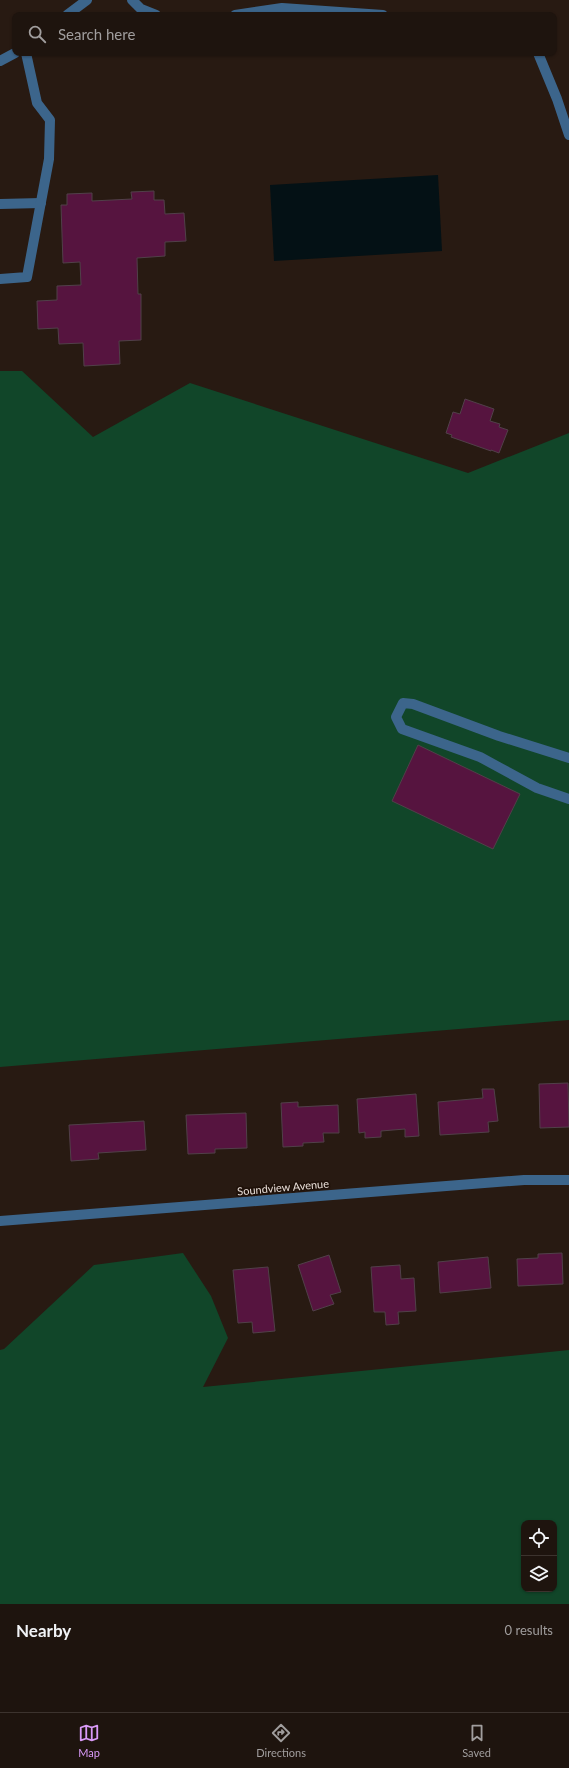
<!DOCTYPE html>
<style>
:root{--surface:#1e140e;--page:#261d17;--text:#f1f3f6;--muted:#a19e9e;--line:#3c332e;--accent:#d99af7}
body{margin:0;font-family:Lato,sans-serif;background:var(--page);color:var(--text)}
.controls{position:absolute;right:12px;bottom:12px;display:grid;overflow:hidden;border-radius:8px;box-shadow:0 1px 3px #0004}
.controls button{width:36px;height:36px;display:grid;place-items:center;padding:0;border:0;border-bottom:1px solid var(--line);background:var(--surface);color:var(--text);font:20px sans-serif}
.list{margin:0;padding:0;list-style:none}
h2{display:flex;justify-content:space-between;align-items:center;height:52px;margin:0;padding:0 16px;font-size:17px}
h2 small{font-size:13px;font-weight:400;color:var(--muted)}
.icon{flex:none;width:22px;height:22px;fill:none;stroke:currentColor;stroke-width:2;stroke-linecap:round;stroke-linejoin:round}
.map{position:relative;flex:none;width:569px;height:1604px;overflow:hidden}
.search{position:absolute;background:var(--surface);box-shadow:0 1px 3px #0004;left:12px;right:12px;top:12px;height:44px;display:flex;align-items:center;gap:10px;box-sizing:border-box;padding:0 14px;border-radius:8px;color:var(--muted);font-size:15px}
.sheet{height:108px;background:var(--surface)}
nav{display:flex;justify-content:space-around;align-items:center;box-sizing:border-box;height:56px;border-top:1px solid var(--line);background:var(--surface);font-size:11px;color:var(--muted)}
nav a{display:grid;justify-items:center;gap:2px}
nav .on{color:var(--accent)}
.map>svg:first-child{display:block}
</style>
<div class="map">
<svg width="569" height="1604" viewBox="0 0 569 1604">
<rect width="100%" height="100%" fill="#281a12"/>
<!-- green -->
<g fill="#114629" fill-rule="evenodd">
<polygon points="0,371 22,371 93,437 190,383 468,473 569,433 569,1020 0,1067"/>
<path d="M183,1253L211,1296L228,1338L203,1387L569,1350V1604H0V1350L4,1349L94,1265ZM524,1523H554V1589H524Z"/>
</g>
<!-- water -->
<polygon fill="#041115" points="438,175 442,251 274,261 270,185"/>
<!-- building -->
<g fill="#56143f" stroke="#514049">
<polygon points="154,191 154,200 164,200 165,214 184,213 186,241 165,242 165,256 137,258 138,294 141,294 141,340 119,341 120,364 84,366 83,343 59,344 58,328 38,329 37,301 57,300 57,286 81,285 80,262 63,263 61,205 67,205 67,194 92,193 92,201 132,199 131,192"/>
<polygon points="465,399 494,409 490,421 500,424 499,427 508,430 499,453 491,450 491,451 451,437 452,435 446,433 453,412 460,414"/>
<polygon points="418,745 520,794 493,849 392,801"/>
<polygon points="568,1083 569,1127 540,1128 539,1084"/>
<polygon points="482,1089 494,1089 498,1121 488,1122 489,1132 440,1135 438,1102 483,1098"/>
<polygon points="416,1094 419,1136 405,1137 405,1129 381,1131 381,1137 365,1138 365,1132 359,1133 357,1099"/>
<polygon points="298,1102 298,1107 338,1105 339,1133 323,1133 324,1142 303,1143 303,1146 283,1147 281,1103"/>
<polygon points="246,1113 247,1148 215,1149 215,1153 188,1154 186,1115"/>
<polygon points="144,1121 146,1150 98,1153 99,1159 71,1161 69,1125"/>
<polygon points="562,1253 563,1284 518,1286 517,1259 538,1258 538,1254"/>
<polygon points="329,1255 341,1292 330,1295 334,1304 313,1311 298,1265"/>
<polygon points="488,1257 491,1288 440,1293 438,1262"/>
<polygon points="400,1265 401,1279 414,1278 416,1311 398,1312 399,1324 386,1325 385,1312 374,1312 371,1267"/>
<polygon points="268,1267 275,1331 253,1333 252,1322 238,1323 233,1270"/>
</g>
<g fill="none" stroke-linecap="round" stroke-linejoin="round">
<!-- lane -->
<g stroke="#3c658b" stroke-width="10">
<polyline points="132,0 141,9 156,15"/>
<polyline points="67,15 87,0"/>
<polyline points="235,15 282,8 383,15"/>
<polyline points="538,53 557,99 569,135"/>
<polyline points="0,61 15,53"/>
<polyline points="0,204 41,203"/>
<polyline points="0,279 27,277 49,159 50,120 37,103 26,53"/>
<polyline points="569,758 499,736 413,704 403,703 396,717 402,729 480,757 537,788 569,799"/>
</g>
<!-- street -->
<polyline stroke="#3c658b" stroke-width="10" points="0,1221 524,1180 569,1180"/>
</g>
<g text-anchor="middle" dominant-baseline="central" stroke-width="3.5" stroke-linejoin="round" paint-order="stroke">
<!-- street labels -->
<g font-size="11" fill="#eae0da" stroke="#1f1109">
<text transform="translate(283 1187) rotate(-5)">Soundview Avenue</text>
</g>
</g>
</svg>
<div class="controls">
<button><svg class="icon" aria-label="locate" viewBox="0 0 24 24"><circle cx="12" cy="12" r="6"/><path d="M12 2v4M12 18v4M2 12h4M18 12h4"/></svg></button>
<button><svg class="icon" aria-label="layers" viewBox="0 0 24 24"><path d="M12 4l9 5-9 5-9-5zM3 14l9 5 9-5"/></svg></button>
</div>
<div class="search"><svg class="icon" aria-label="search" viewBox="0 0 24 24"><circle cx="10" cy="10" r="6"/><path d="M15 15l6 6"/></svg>Search here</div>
</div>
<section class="sheet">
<h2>Nearby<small>0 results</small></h2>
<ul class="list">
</ul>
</section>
<nav>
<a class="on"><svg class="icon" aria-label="map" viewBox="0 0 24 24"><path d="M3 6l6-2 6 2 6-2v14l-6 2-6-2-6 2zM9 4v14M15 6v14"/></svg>Map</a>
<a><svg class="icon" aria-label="directions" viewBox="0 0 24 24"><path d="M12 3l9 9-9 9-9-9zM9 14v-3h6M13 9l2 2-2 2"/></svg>Directions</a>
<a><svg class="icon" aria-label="saved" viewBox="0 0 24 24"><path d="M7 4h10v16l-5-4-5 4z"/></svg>Saved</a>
</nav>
